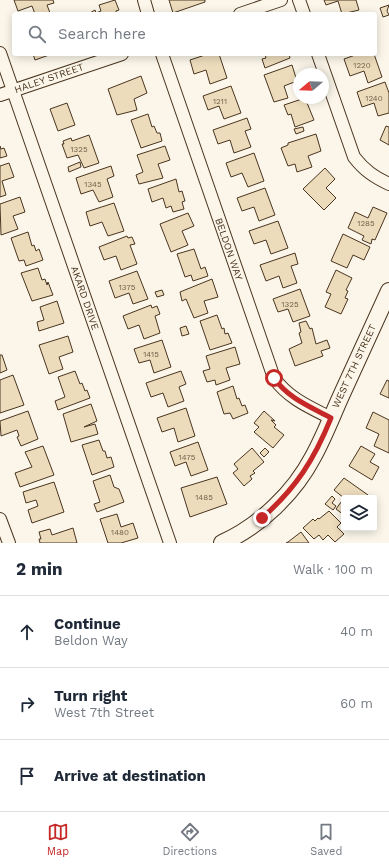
<!DOCTYPE html>
<meta charset="utf-8">
<style>
:root{--surface:#fff;--page:#f2f2f3;--text:#1f2937;--muted:#747a83;--line:#e0e1e3;--accent:#c62828}
body{margin:0;font-family:"Work Sans",sans-serif;background:var(--page);color:var(--text)}
.controls{position:absolute;right:12px;bottom:12px;display:grid;overflow:hidden;border-radius:4px;box-shadow:0 2px 10px #0003}
.controls button{width:36px;height:36px;display:grid;place-items:center;padding:0;border:0;border-bottom:1px solid var(--line);background:var(--surface);color:var(--text);font:20px sans-serif}
.compass{position:absolute;left:293px;top:68px;width:36px;height:36px;border-radius:50%;background:var(--surface);box-shadow:0 2px 10px #0003;rotate:251deg}
.stop{position:absolute;width:12px;height:12px;margin:-9px;border:3px solid #c62828;border-radius:50%;background:#fff}
.stop.end{background:#c62828;border-color:#fff;box-shadow:0 1px 4px #0008}
.list{margin:0;padding:0;list-style:none}
h2{display:flex;justify-content:space-between;align-items:center;height:52px;margin:0;padding:0 16px;font-size:17px}
h2 small{font-size:13px;font-weight:400;color:var(--muted)}
.list li{display:grid;grid-template-columns:26px 1fr auto;gap:12px;align-items:center;box-sizing:border-box;height:72px;padding:0 16px;border-top:1px solid var(--line)}
.list b{display:block;font-size:15px;white-space:nowrap}
.list p{margin:0;font-size:13px;white-space:nowrap;color:var(--muted)}
.list em{font-size:13px;font-style:normal;color:var(--muted)}
.icon{flex:none;width:22px;height:22px;fill:none;stroke:currentColor;stroke-width:2;stroke-linecap:round;stroke-linejoin:round}
.map{position:relative;flex:none;width:389px;height:543px;overflow:hidden}
.search{position:absolute;background:var(--surface);box-shadow:0 2px 10px #0003;left:12px;right:12px;top:12px;height:44px;display:flex;align-items:center;gap:10px;box-sizing:border-box;padding:0 14px;border-radius:4px;color:var(--muted);font-size:15px}
.sheet{height:268px;background:var(--surface)}
nav{display:flex;justify-content:space-around;align-items:center;box-sizing:border-box;height:56px;border-top:1px solid var(--line);background:var(--surface);font-size:11px;color:var(--muted)}
nav a{display:grid;justify-items:center;gap:2px}
nav .on{color:var(--accent)}
.map>svg:first-child{display:block}
</style>
<div class="map">
<svg width="389" height="543" viewBox="0 0 389 543">
<rect width="100%" height="100%" fill="#fbf6e9"/>
<!-- building -->
<g fill="#ecdcbc" stroke="#4a3520">
<polygon points="14,0 53,0 54,3 47,5 50,13 35,14 32,6 18,11"/>
<polygon points="115,0 119,10 116,11 116,14 88,14 95,10 96,13 101,11 99,5"/>
<polygon points="169,0 205,0 205,2 173,13"/>
<polygon points="324,0 356,0 359,10 342,14 338,1 326,5"/>
<polygon points="389,5 387,11 389,15 383,17 380,8"/>
<polygon points="33,54 52,54 35,60"/>
<polygon points="208,54 219,54 227,78 210,84 206,70 194,74 190,60"/>
<polygon points="265,54 289,54 290,58 265,68 262,59 266,58"/>
<polygon points="358,54 374,54 382,77 368,83 364,71 350,76 344,59"/>
<polygon points="292,65 297,81 284,86 288,98 274,102 264,75"/>
<polygon points="141,76 147,93 134,99 137,110 117,115 108,89"/>
<polygon points="385,82 389,93 389,113 378,116 374,103 362,107 357,92"/>
<polygon points="231,86 241,113 224,119 219,106 208,110 203,96"/>
<polygon points="305,98 314,120 295,127 291,114 288,115 284,105"/>
<polygon points="67,103 75,125 58,131 50,109"/>
<polygon points="148,114 152,127 154,126 157,133 160,133 162,141 141,148 131,120"/>
<polygon points="247,118 251,129 245,131 251,147 234,153 230,140 218,144 213,130"/>
<polygon points="386,126 389,127 389,145 380,140"/>
<polygon points="303,127 304,131 296,134 294,129"/>
<polygon points="316,134 321,151 308,156 312,167 297,172 295,164 288,166 281,148 288,145 288,143"/>
<polygon points="89,135 99,163 84,168 78,155 67,158 62,144 64,144 63,141 71,138 72,141"/>
<polygon points="0,146 1,149 4,148 7,156 0,158"/>
<polygon points="165,146 170,160 158,164 163,178 139,184 136,175 143,172 137,155"/>
<polygon points="254,153 264,181 248,187 242,173 231,177 226,163"/>
<polygon points="80,162 81,167 69,172 68,167"/>
<polygon points="9,163 14,177 2,181 6,195 0,197 0,166"/>
<polygon points="111,166 114,176 107,179 113,197 99,202 93,190 81,194 76,178"/>
<polygon points="325,168 335,179 326,188 336,198 324,210 303,189"/>
<polygon points="176,179 179,192 182,191 185,201 182,202 184,209 173,212 171,206 166,208 163,198 152,202 148,189"/>
<polygon points="265,188 275,215 259,221 254,207 242,211 237,198"/>
<polygon points="20,197 25,212 13,216 18,229 1,235 0,204"/>
<polygon points="114,203 124,231 108,236 102,222 90,226 86,212"/>
<polygon points="373,207 387,213 375,240 372,239 371,244 362,240 364,236 348,228 355,212 368,218"/>
<polygon points="188,213 194,226 182,231 188,245 171,252 160,224"/>
<polygon points="278,221 288,248 271,254 266,240 254,244 249,231"/>
<polygon points="28,232 32,246 34,245 36,251 39,249 43,260 26,266 24,260 19,261 11,238"/>
<polygon points="343,234 370,247 364,260 353,255 347,268 331,261"/>
<polygon points="127,236 128,238 132,237 135,244 130,245 137,264 121,270 116,256 104,260 99,247"/>
<polygon points="194,249 201,269 205,267 208,276 193,281 191,275 185,277 177,254"/>
<polygon points="295,253 298,264 291,266 297,283 283,288 279,276 266,281 260,265"/>
<polygon points="38,268 42,280 45,279 47,285 48,282 53,295 32,301 21,273"/>
<polygon points="336,270 352,278 346,290 348,291 345,298 348,299 341,314 325,307 331,294 326,292"/>
<polygon points="137,271 148,299 133,304 129,293 115,298 109,281"/>
<polygon points="212,279 218,297 204,301 208,313 194,318 186,299 182,301 180,292"/>
<polygon points="300,289 310,316 293,322 288,309 278,312 273,299"/>
<polygon points="162,290 164,295 157,297 155,292"/>
<polygon points="57,301 64,323 39,331 37,322 44,320 40,307"/>
<polygon points="151,305 152,308 157,306 160,314 155,316 160,333 144,339 139,325 128,329 123,316"/>
<polygon points="217,315 222,329 224,328 225,334 228,333 232,343 210,350 200,321"/>
<polygon points="306,321 310,329 312,328 316,344 327,340 330,348 321,351 323,356 295,366 289,349 302,343 299,333 301,332 299,323"/>
<polygon points="186,326 189,334 182,336 180,328"/>
<polygon points="68,336 73,352 59,357 63,369 49,374 39,345"/>
<polygon points="162,340 171,367 154,373 150,360 139,363 134,349"/>
<polygon points="235,347 240,364 226,368 230,380 216,385 215,380 207,382 203,371 210,369 206,356"/>
<polygon points="0,355 2,355 7,370 0,373"/>
<polygon points="75,371 80,384 82,383 85,391 87,390 90,398 58,410 55,401 65,397 58,377"/>
<polygon points="181,371 186,384 179,387 184,401 168,407 163,393 151,397 146,383"/>
<polygon points="13,375 24,405 0,413 0,380"/>
<polygon points="387,380 389,381 389,398 380,394"/>
<polygon points="233,386 237,399 239,398 242,406 245,405 248,413 233,419 230,413 224,414 217,392"/>
<polygon points="91,404 97,421 84,427 95,424 98,434 71,442 63,414"/>
<polygon points="186,408 195,436 178,442 174,428 162,432 157,418"/>
<polygon points="28,411 38,439 21,446 17,437 19,436 17,430 1,436 0,421"/>
<polygon points="264,411 275,421 271,420 276,425 274,427 284,435 273,448 254,432 259,427 254,423"/>
<polygon points="373,412 389,420 389,453 374,446 379,434 366,428"/>
<polygon points="99,440 103,451 105,451 107,458 111,457 114,467 92,475 82,445"/>
<polygon points="198,442 208,470 191,476 186,462 175,466 170,452"/>
<polygon points="43,446 54,475 20,487 15,473 32,467 25,452"/>
<polygon points="361,446 375,454 370,462 379,467 372,480 349,466"/>
<polygon points="252,448 264,462 253,471 255,473 250,476 252,479 244,486 233,473 238,469 234,464"/>
<polygon points="265,448 269,452 264,457 260,453"/>
<polygon points="110,475 114,487 119,489 124,502 97,512 94,504 100,502 93,481"/>
<polygon points="217,477 227,504 190,517 181,488"/>
<polygon points="344,478 368,495 366,498 344,498 334,490"/>
<polygon points="54,482 64,512 32,523 28,510 38,506 36,500 26,503 23,492"/>
<polygon points="332,496 335,499 332,503 336,506 333,510 325,504"/>
<polygon points="344,498 344,515 336,509"/>
<polygon points="329,511 341,523 337,527 344,534 335,542 328,535 323,540 319,535 314,539 303,528 313,519 315,521 318,518 319,519"/>
<polygon points="117,514 121,527 133,523 138,538 121,543 108,543 100,519"/>
<polygon points="73,528 77,543 40,543 39,539 41,539 39,532 50,529 52,535"/>
<polygon points="301,532 309,543 286,543 288,542"/>
</g>
<g fill="none" stroke-linecap="round" stroke-linejoin="round">
<defs>
<g id="street">
<polyline points="144,0 148,14"/>
<polyline points="299,0 304,14"/>
<polyline points="240,14 281,0"/>
<polyline points="0,53 170,543"/>
<path d="M162,54L274,378C288,398 309,407 331,418"/>
<path d="M318,54L354,157C364,170 374,177 389,184"/>
<polyline points="0,95 122,54"/>
<polyline points="0,519 9,543"/>
</g>
<path id="secondary" d="M222,543C260,526 294,493 313,457C324,437 332,416 341,396C357,361 373,326 389,291"/>
</defs>
<!-- street casing -->
<use href="#street" stroke="#4a3520" stroke-width="14"/>
<!-- secondary casing -->
<use href="#secondary" stroke="#4a3520" stroke-width="18"/>
<!-- street -->
<use href="#street" stroke="#fbf6e9" stroke-width="12"/>
<!-- secondary -->
<use href="#secondary" stroke="#fbf6e9" stroke-width="16"/>
</g>
<g fill="none" stroke-linecap="round" stroke-linejoin="round">
<!-- route -->
<path stroke="#c62828" stroke-width="5" d="M262,518C296,488 314,460 331,418C309,406 288,398 274,378"/>
</g>
<g text-anchor="middle" dominant-baseline="central" stroke-width="3" stroke-linejoin="round" paint-order="stroke">
<!-- number labels -->
<g font-size="8" fill="#725f47">
<text x="362" y="65">1220</text>
<text x="374" y="98">1240</text>
<text x="220" y="101">1211</text>
<text x="79" y="149">1325</text>
<text x="93" y="184">1345</text>
<text x="366" y="223">1285</text>
<text x="127" y="287">1375</text>
<text x="290" y="304">1325</text>
<text x="151" y="354">1415</text>
<text x="187" y="457">1475</text>
<text x="204" y="497">1485</text>
<text x="120" y="532">1480</text>
</g>
<!-- street labels -->
<g font-size="10" fill="#4a3520" stroke="#fbf6e9">
<text transform="translate(49 78) rotate(-19)">HALEY STREET</text>
<text transform="translate(229 249) rotate(71)">BELDON WAY</text>
<text transform="translate(85 298) rotate(71)">AKARD DRIVE</text>
<text transform="translate(354 366) rotate(-65)">WEST 7TH STREET</text>
</g>
</g>
</svg>
<div class="controls">
<button><svg class="icon" aria-label="layers" viewBox="0 0 24 24"><path d="M12 4l9 5-9 5-9-5zM3 14l9 5 9-5"/></svg></button>
</div>
<svg class="compass" viewBox="-18 -18 36 36"><path d="M0-13l5 13h-10z" fill="#e53935"/><path d="M0 13l5-13h-10z" fill="#747a83"/></svg>
<div class="stop" style="left:274px;top:378px"></div>
<div class="stop end" style="left:262px;top:518px"></div>
<div class="search"><svg class="icon" aria-label="search" viewBox="0 0 24 24"><circle cx="10" cy="10" r="6"/><path d="M15 15l6 6"/></svg>Search here</div>
</div>
<section class="sheet">
<h2>2 min<small>Walk · 100 m</small></h2>
<ul class="list">
<li><svg class="icon" aria-label="ahead" viewBox="0 0 24 24"><path d="M12 20V5M6 11l6-6 6 6"/></svg><div><b>Continue</b><p>Beldon Way</p></div><em>40 m</em></li>
<li><svg class="icon" aria-label="right" viewBox="0 0 24 24"><path d="M7 20v-9h11M14 6l5 5-5 5"/></svg><div><b>Turn right</b><p>West 7th Street</p></div><em>60 m</em></li>
<li><svg class="icon" aria-label="arrive" viewBox="0 0 24 24"><path d="M6 21V4h12l-3 4 3 4H6"/></svg><div><b>Arrive at destination</b></div></li>
</ul>
</section>
<nav>
<a class="on"><svg class="icon" aria-label="map" viewBox="0 0 24 24"><path d="M3 6l6-2 6 2 6-2v14l-6 2-6-2-6 2zM9 4v14M15 6v14"/></svg>Map</a>
<a><svg class="icon" aria-label="directions" viewBox="0 0 24 24"><path d="M12 3l9 9-9 9-9-9zM9 14v-3h6M13 9l2 2-2 2"/></svg>Directions</a>
<a><svg class="icon" aria-label="saved" viewBox="0 0 24 24"><path d="M7 4h10v16l-5-4-5 4z"/></svg>Saved</a>
</nav>
